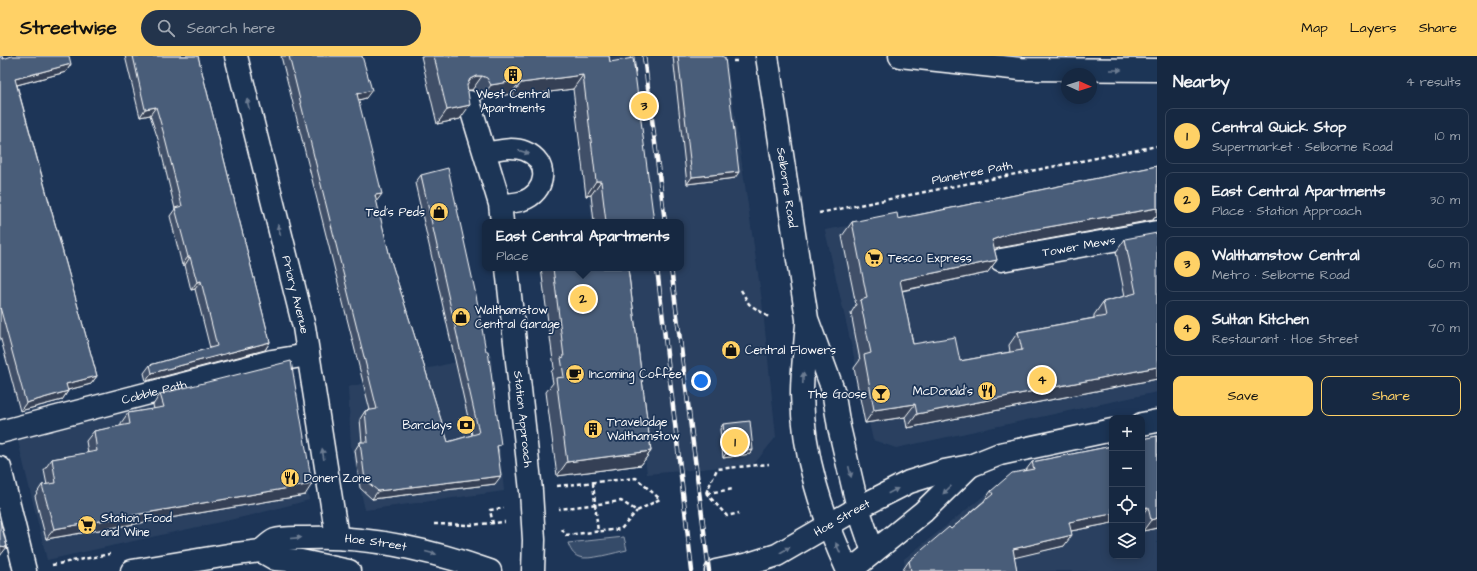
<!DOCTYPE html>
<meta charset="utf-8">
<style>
:root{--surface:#162841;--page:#23344c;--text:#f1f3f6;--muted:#9ea6b1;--line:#35445a;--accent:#ffd166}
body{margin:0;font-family:"Architects Daughter",sans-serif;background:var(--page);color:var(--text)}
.controls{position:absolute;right:12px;bottom:12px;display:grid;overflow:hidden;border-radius:8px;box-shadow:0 2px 10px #0003}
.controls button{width:36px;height:36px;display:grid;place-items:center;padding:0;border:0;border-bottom:1px solid var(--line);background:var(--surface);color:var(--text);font:20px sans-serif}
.compass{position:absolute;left:1061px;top:12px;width:36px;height:36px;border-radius:50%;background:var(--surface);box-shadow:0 2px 10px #0003;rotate:93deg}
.you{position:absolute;left:701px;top:325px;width:14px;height:14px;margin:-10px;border:3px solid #fff;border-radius:50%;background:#1a73e8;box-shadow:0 0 0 6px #1a73e833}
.badge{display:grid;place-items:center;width:26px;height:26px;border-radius:50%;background:var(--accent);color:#111;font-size:13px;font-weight:700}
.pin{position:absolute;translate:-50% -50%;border:2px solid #fff;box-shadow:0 1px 4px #0006}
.popup{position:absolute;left:482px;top:163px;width:202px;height:52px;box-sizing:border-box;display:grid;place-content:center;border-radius:8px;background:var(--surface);filter:drop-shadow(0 1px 3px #0005);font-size:13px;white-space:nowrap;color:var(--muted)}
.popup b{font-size:15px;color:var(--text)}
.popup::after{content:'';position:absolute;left:50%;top:100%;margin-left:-8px;border:8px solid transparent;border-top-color:var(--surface)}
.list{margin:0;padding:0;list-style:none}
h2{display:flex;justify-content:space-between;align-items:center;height:52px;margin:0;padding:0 16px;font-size:17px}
h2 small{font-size:13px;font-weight:400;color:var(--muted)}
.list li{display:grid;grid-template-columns:26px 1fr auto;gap:12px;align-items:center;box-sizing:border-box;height:56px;margin:0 8px 8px;padding:0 8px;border:1px solid var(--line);border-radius:8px}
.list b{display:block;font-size:15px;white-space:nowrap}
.list p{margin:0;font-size:13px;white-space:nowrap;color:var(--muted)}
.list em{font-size:13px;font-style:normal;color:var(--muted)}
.actions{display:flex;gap:8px;padding:12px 16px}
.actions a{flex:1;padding:9px 0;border:1px solid var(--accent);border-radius:8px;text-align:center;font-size:14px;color:var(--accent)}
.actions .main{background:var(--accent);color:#111}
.icon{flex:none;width:22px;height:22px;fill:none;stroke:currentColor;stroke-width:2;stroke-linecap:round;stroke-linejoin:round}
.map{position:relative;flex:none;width:1157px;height:515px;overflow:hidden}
header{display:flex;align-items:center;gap:24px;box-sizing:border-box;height:56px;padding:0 20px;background:var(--accent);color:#111}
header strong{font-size:19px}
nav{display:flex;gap:22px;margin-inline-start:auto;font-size:14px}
.search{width:280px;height:36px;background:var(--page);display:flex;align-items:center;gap:10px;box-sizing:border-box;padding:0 14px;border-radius:22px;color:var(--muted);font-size:15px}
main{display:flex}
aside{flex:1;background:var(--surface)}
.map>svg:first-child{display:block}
</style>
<header>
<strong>Streetwise</strong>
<div class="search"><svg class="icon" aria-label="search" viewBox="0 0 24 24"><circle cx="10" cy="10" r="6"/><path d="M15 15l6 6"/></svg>Search here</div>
<nav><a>Map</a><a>Layers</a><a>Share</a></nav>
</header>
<main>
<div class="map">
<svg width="1157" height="515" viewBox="0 0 1157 515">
<rect width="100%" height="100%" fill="#1d3557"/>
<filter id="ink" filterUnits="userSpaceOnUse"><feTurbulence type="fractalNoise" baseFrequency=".025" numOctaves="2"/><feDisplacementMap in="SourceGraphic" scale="8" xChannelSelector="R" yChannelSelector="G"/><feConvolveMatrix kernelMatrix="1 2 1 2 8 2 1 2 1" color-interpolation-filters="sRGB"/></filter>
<g filter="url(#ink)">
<!-- built -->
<g fill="#2a4161">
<polygon points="579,0 726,0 762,245 776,381 754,408 647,418 624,212 681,212 681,166 592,166 577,35"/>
<polygon points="975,147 975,159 983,197 1157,179 1157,336 896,392 873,384 825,174"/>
<polygon points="491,298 504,435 365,454 351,391 348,331"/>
<polygon points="248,311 301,395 309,444 252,459 47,504 17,381"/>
<polygon points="1157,387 1157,515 905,515 904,503 1013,417 1112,397 1112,500 1142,500 1142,391"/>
</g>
<!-- green -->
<path fill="#364b69" stroke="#9aa5b4" d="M624,481L627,494C617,496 588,505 579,501C573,499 570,493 568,487Z"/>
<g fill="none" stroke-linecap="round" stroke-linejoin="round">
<defs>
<path id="service" d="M486,96C499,94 512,90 525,95C551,105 547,137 522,145C515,147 507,147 500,148"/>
<g id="minor">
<path id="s1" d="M236,0L304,271L337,481"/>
<polyline points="900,0 1021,13 1157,14"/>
<polyline points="469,46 500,148 502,166"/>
<path id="s2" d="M1001,204L1157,176"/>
<path id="s3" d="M507,212L531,435L534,484L533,515"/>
<path id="s4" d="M0,376L272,305L308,299"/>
<polyline points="0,412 25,515"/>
</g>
<g id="tertiary">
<path id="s5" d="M767,0L807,263L833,334L839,371L858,452L873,496"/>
<path d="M807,268C805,291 802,315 802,338C803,402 822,458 848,515"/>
</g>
<g id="primary">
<polyline points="1142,368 1157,365"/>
<path id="s6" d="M261,495C265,492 270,486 275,484C284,481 297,482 306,482C369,479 431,494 490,515"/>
<polyline points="132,515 228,499 261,495 275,503 301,505 349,515"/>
<path id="s7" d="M716,515L749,508L777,499L858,452L909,426L944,415L970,410L1000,398L1112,374"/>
<polyline points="850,515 923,456 970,410"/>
</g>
</defs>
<!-- service casing -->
<use href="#service" stroke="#fff" stroke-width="22"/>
<!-- minor casing -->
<use href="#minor" stroke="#fff" stroke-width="25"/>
<!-- tertiary casing -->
<use href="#tertiary" stroke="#fff" stroke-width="25"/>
<!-- primary casing -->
<use href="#primary" stroke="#fff" stroke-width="25"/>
<!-- path -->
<g stroke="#fff" stroke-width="2.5" stroke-dasharray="4 3" stroke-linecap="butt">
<polyline points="733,5 740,5"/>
<polyline points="819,157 1157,90"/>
<polyline points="741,234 749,248 770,262"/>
<polyline points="593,427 598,476"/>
<polyline points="557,430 636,422 660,443 637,455 621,445 559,453"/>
<polyline points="706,437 717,413 769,408"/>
<polyline points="706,437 727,460 739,457"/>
<polyline points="707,437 734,433"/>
<polyline points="434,468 469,469 505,466"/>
<polyline points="493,468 490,454 504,452"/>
<polyline points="562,473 566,479 621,473 637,455"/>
<polyline points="52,509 110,498"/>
</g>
<!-- service -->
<use href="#service" stroke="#1d3557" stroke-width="19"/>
<!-- minor -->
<use href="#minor" stroke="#1d3557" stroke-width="22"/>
<!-- tertiary -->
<use href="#tertiary" stroke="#1d3557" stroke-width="22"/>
<!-- primary -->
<use href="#primary" stroke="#1d3557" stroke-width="22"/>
<defs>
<g id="rail">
<polyline points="632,0 634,15"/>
<polyline points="644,0 665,166"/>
<polyline points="657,212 692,515"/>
<polyline points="671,212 709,515"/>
</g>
</defs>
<!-- rail casing -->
<use href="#rail" stroke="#fff" stroke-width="4.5"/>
<!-- rail -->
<use href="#rail" stroke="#1d3557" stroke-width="3" stroke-dasharray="9" stroke-linecap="butt"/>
</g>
<!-- wall -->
<g fill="#405068" stroke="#fff">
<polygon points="0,0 3,3 71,8 66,16 17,29 97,320 91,328 68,334 68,335 62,344 20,355 0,280"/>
<polygon points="125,0 198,0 270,286 265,294 146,325 144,317 150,309 210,292 195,233 191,234 185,209 182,209 170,160 175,153 158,83 150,59 140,61"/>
<polygon points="281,0 362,0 366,42 358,44 376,145 391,205 448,386 472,379 415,127 421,119 498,394 495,428 372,443 360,432 355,394 360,386 362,386 360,363 365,355 370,354"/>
<polygon points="421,0 609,0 610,6 654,166 594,166 591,139 586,140 573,33 511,41 511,38 481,43 477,37 472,34 467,34 460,63 437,68"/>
<polygon points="673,0 722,0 735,122 687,128"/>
<polygon points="1157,110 1157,161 1154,162 1153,164 999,192 994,193 997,204 987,217 902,235 913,288 960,305 1010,296 1009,289 1018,276 1094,262 1094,259 1103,246 1125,240 1116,196 1125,183 1157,323 907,372 905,361 865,367 854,312 860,304 851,257 856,249 842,180 852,166 898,163"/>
<polygon points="541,212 628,212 651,395 641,409 557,420 546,336 553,327 551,316 554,312"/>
<polygon points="160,338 305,439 46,483 35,440 42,429 47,429 44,414 52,403 88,397 86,385 94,375 121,370 121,367 128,357 154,353 153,349"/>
<polygon points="723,368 753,394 750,398 723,402 720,373"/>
<polygon points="1157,380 1157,472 1143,475 1142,470 1142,383"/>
<polygon points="1112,390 1112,467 1071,475 1064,490 1014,501 1017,515 902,515 909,505 951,473 984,445 991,435 1026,414 1032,406"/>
</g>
<!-- shaded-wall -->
<g fill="#344155" stroke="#fff">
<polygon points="71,8 66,16 9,31 15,23"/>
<polygon points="583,19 573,33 511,41 521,27"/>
<polygon points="476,20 482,20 472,34 466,34 460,37 470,23"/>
<polygon points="521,24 511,38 481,43 491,29"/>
<polygon points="372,34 366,42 351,46 357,38"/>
<polygon points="470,49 460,63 437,68 447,54"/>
<polygon points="156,51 150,59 140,61 145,53"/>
<polygon points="739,116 735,122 687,128 692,121"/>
<polygon points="596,125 601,125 591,139 586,140"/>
<polygon points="382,138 376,146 375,139"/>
<polygon points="1157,152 1157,161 1154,162 1153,164 999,192 983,197 992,184 1008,178"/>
<polygon points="188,201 190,201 185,209 182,209"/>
<polygon points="997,204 987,217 890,237 900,224"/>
<polygon points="201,225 195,233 191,234 197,226"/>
<polygon points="270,286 265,294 146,325 152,317"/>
<polygon points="1157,311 1157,323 907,372 917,358"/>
<polygon points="97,320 91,328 60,336 66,328"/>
<polygon points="68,335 62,344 20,355 26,347"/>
<polygon points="915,348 905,361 865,367 874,354"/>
<polygon points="753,394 750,398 723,402 726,397"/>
<polygon points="651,395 641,409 557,420 567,406"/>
<polygon points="501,420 495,428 372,443 378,435"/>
<polygon points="312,428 305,439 46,483 54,473"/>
<polygon points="1148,451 1142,459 1142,452"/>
<polygon points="1112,458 1112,467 1061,477 1069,466"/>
<polygon points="1157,462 1157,472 1143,475 1151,464"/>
<polygon points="1072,479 1064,490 1005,504 1013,493"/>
<polygon points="0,490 7,491 0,500"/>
</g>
<!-- building -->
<g fill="#4a5d79" stroke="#fff">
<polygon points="0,0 2,0 3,3 12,0 69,0 71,8 15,23 97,320 66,328 68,335 26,347 0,251"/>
<polygon points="133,0 198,0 270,286 152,317 150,309 217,290 201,225 197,226 190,201 188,201 175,152 182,150 163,75 156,51 145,53"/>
<polygon points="289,0 362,0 372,34 357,38 382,138 375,139 391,205 448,386 479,377 421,119 448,112 476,239 486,295 488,295 501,389 497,390 501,420 378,435 365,424 360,386 368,386 365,355 377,353"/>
<polygon points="434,0 609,0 610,6 633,2 654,166 606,166 601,125 596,125 583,19 521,27 521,24 491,29 487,22 482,20 476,20 470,23 467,29 470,49 447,54"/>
<polygon points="678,0 722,0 725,2 739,116 692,121"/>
<polygon points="1157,110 1157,152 1008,178 992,184 997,204 900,224 913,288 955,281 960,305 1022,294 1018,276 1106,260 1103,246 1136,237 1125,183 1157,177 1157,311 917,358 915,348 874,354 864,299 871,297 860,244 867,242 852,166 897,157 898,163"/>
<polygon points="553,212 628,212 651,395 567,406 556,322 564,321 561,302 564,301"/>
<polygon points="291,305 312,428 54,473 42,429 56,427 52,403 97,395 94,375 130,368 128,357 164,351 160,338"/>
<polygon points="750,365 753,394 726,397 723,368"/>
<polygon points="1157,380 1157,462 1151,464 1148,451 1142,452 1142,383"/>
<polygon points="1112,390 1112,458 1069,466 1072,479 1013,493 1017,515 911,515 909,505 949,471 951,473 993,438 991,435 1012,417 1034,413 1032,406"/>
<polygon points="0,464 7,491 0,490"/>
</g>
<!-- one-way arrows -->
<defs><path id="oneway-solid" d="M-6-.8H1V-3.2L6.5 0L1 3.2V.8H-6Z"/></defs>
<g fill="#6c7c92">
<use href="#oneway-solid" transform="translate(1116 14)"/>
<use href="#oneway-solid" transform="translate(248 48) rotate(-104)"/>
<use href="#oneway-solid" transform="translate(524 96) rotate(18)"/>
<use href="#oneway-solid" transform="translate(279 174) rotate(-104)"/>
<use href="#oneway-solid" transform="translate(803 322) rotate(-88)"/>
<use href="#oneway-solid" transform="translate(323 398) rotate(-99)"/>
<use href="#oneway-solid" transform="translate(850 416) rotate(77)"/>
<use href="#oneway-solid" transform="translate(947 434) rotate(136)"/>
<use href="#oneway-solid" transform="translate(893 435) rotate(-27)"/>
<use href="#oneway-solid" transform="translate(296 482) rotate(-5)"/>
<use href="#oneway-solid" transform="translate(838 492) rotate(-114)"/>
<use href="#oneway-solid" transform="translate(785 494) rotate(-30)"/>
<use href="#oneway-solid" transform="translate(431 497) rotate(14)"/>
</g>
</g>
<!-- icons -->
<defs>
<symbol id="building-disc" viewBox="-11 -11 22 22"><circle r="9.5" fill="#ffd166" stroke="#1d3557"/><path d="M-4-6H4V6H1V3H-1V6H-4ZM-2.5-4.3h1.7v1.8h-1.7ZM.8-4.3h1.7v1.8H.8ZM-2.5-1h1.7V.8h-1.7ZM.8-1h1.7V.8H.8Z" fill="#111"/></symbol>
<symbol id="shop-disc" viewBox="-11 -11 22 22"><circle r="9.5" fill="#ffd166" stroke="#1d3557"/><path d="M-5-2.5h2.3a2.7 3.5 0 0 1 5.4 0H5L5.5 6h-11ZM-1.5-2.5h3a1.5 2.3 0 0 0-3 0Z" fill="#111"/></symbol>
<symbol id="supermarket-disc" viewBox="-11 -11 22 22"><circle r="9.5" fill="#ffd166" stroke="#1d3557"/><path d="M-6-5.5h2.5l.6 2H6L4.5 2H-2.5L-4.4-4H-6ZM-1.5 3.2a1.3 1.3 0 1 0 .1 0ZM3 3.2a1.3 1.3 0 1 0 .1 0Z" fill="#111"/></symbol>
<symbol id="cafe-disc" viewBox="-11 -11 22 22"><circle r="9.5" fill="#ffd166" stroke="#1d3557"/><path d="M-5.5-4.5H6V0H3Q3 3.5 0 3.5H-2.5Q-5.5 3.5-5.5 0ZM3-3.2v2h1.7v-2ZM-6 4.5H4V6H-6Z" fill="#111"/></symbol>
<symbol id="restaurant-disc" viewBox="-11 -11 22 22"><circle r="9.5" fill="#ffd166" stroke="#1d3557"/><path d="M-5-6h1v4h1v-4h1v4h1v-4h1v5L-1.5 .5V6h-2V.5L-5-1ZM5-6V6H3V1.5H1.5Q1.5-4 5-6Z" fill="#111"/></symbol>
<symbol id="bar-disc" viewBox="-11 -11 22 22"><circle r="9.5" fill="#ffd166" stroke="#1d3557"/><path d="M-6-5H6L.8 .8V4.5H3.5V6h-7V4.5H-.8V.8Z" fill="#111"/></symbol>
<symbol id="bank-disc" viewBox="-11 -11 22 22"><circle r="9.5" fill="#ffd166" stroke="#1d3557"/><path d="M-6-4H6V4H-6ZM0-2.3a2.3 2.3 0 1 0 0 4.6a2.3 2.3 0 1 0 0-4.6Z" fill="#111"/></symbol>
</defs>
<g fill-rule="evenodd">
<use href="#building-disc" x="502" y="8" width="22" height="22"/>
<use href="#shop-disc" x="428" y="145" width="22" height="22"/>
<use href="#supermarket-disc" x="863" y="191" width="22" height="22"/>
<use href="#shop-disc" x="450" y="250" width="22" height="22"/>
<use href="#shop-disc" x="720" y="283" width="22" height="22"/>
<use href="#cafe-disc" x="564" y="307" width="22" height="22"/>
<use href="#restaurant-disc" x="976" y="324" width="22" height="22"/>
<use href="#bar-disc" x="870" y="327" width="22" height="22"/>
<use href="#bank-disc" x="455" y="358" width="22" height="22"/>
<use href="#building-disc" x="582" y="362" width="22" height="22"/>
<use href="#restaurant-disc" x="279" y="411" width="22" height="22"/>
<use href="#supermarket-disc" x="76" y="458" width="22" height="22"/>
</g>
<g text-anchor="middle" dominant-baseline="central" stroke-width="3.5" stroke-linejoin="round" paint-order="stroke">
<!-- poi labels -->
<g font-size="12" fill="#fff" stroke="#1d3557" text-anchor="start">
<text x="513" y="38" text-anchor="middle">West Central<tspan x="513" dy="14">Apartments</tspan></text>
<text x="425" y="156" text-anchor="end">Ted's Peds</text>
<text x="888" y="202">Tesco Express</text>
<text x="475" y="254">Walthamstow<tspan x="475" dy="14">Central Garage</tspan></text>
<text x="745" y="294">Central Flowers</text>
<text x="589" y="318">Incoming Coffee</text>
<text x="973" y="335" text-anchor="end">McDonald's</text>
<text x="867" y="338" text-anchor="end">The Goose</text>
<text x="607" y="366">Travelodge<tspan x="607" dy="14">Walthamstow</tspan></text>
<text x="452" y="369" text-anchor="end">Barclays</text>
<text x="304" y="422">Doner Zone</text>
<text x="101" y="462">Station Food<tspan x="101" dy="14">and Wine</tspan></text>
</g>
<!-- street labels -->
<g font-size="12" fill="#fff" stroke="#1d3557">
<text transform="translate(972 117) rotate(-11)">Planetree Path</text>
<text stroke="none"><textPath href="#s5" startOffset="133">Selborne Road</textPath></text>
<text stroke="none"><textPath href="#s2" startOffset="79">Tower Mews</textPath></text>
<text stroke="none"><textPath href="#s1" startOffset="246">Priory Avenue</textPath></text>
<text stroke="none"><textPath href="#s4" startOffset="159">Cobble Path</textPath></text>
<text stroke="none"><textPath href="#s3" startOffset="152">Station Approach</textPath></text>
<text stroke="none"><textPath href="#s7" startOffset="138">Hoe Street</textPath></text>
<text stroke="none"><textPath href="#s6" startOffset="119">Hoe Street</textPath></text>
</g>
</g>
</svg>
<div class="controls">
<button>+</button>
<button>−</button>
<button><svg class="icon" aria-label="locate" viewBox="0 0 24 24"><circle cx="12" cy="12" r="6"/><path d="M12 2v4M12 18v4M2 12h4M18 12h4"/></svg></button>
<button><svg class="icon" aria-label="layers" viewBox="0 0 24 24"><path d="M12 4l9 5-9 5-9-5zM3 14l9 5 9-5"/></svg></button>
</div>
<svg class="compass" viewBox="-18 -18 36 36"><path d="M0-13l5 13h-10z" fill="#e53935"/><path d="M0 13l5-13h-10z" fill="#9ea6b1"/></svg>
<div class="you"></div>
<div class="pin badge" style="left:735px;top:386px">1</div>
<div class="pin badge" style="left:583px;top:243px">2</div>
<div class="popup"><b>East Central Apartments</b>Place</div>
<div class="pin badge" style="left:644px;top:50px">3</div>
<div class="pin badge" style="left:1042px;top:324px">4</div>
</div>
<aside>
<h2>Nearby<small>4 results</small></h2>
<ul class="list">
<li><span class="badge">1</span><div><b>Central Quick Stop</b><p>Supermarket · Selborne Road</p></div><em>10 m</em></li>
<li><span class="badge">2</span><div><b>East Central Apartments</b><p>Place · Station Approach</p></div><em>30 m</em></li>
<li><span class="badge">3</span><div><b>Walthamstow Central</b><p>Metro · Selborne Road</p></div><em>60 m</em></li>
<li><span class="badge">4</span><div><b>Sultan Kitchen</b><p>Restaurant · Hoe Street</p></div><em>70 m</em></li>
</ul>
<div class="actions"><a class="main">Save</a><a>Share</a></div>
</aside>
</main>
